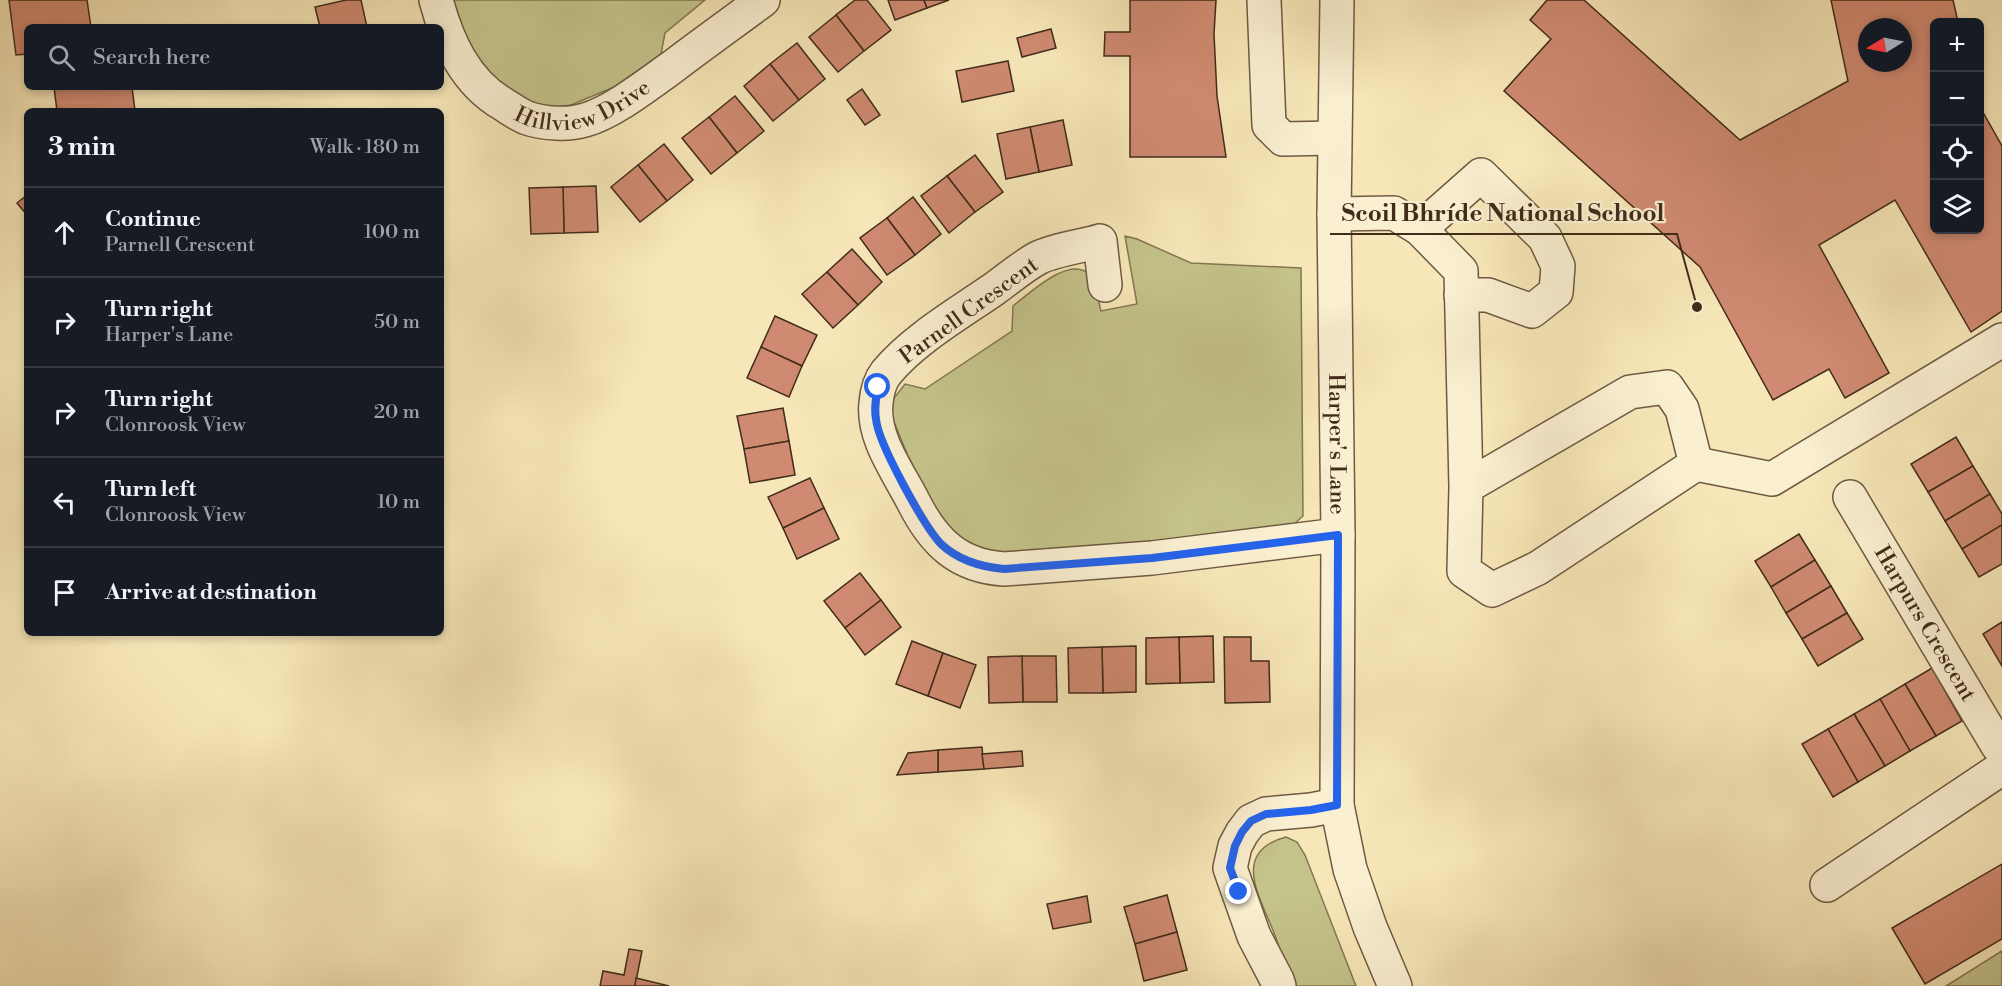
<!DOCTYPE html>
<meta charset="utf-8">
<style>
:root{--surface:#171b24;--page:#242831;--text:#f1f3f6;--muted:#9ea1a6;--line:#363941}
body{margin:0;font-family:"Libre Bodoni",serif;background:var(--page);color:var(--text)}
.controls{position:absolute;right:18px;top:18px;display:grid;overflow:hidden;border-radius:9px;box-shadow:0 3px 9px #0003}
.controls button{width:54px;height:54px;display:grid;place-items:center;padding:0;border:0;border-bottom:2px solid var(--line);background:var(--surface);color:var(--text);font:30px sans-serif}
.compass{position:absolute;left:1858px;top:18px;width:54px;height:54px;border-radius:50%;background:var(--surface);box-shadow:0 3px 9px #0003;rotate:260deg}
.stop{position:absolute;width:18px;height:18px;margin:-14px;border:4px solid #2563eb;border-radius:50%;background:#fff}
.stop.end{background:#2563eb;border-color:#fff;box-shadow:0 2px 6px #0008}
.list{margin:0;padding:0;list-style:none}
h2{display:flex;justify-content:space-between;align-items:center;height:78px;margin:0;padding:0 24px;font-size:26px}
h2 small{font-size:20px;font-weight:400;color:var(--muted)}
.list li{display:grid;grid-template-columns:39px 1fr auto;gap:18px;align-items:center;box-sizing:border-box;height:90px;padding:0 24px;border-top:2px solid var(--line)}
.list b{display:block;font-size:22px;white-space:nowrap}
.list p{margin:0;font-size:20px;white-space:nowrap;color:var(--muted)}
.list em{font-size:20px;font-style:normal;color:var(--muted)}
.icon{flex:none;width:33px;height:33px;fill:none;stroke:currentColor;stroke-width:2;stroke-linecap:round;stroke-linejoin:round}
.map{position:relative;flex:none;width:2002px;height:986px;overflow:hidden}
.search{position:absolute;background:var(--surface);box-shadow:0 3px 9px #0003;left:24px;top:24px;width:420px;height:66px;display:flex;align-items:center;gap:15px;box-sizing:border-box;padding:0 21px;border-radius:9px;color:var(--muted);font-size:22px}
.panel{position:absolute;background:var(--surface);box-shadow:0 3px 9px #0003;left:24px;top:108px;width:420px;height:528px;border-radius:9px}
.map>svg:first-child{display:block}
</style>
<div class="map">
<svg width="2002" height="986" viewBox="0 0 2002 986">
<rect width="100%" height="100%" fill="#f7e7b8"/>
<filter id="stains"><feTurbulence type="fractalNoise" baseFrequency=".00333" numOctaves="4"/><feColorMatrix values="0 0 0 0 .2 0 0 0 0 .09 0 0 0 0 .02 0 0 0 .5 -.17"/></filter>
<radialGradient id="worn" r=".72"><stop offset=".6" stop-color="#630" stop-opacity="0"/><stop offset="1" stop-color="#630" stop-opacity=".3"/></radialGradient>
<!-- green -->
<g fill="#c4c38a" stroke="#827752" stroke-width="1.5">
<polygon points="443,0 705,0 665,33 661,54 614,87 564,108 541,107 512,96 484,73"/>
<path d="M1125,236L1137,239L1191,263L1301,268L1303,516L1294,524L1071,557L989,552L968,543L953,532L938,513L908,456L892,417L891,402L905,384L925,389L1012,331L1013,306C1029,294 1070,254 1090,275C1097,282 1098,301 1101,311L1137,304Z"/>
<path d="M1286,837L1297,842L1305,855L1356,986H1287C1284,971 1282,955 1277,941C1265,904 1226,853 1286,837Z"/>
<polygon points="2002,951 2002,986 1946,986"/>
</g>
<!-- building -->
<g fill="#cf8a71" stroke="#412b1a" stroke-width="1.5" fill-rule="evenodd">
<polygon points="9,0 87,0 91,27 27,27 27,54 16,55"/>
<polygon points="346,0 361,0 367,27 320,27 315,7"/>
<polygon points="855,0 867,0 891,30 864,51 836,15"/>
<polygon points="888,0 924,0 927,8 895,20"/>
<polygon points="924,0 949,0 927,8"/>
<polygon points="1130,0 1216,0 1214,34 1217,96 1226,157 1130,157 1130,56 1104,56 1105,32 1130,32"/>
<path d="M1547,0H1584L1740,140L1848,81L1831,0H1953L1958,22H1934V230H1980V107L2002,146V311L1971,332L1895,200L1819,245L1889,373L1845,398L1829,369L1773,400L1700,267L1504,91L1551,39L1530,20ZM1867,27H1903V63H1867Z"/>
<polygon points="836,15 864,51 838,72 809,37"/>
<polygon points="1051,29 1056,48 1022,57 1017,38"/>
<polygon points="797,43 825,79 799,100 770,64"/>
<polygon points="1008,61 1014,91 962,102 956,71"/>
<polygon points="770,64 799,100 773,121 744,86"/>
<polygon points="54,87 132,87 135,111 57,111"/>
<polygon points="862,89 880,115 865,125 847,100"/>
<polygon points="735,96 764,131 737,153 709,117"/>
<polygon points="709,117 737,153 711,174 682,138"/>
<polygon points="1063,120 1072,165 1039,172 1030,127"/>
<polygon points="1030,127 1039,172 1006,179 997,134"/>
<polygon points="664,144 693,180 667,201 638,165"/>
<polygon points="975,155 1003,192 975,212 947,176"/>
<polygon points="638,165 667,201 640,222 611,187"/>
<polygon points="947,176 975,212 949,233 921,196"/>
<polygon points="596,186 598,232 564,233 563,187"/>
<polygon points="563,187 564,233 531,234 529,188"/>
<polygon points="27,195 27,215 17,203"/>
<polygon points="913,197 941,234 915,255 887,218"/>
<polygon points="887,218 915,255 887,275 860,238"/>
<polygon points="852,249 882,282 858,305 827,272"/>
<polygon points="827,272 858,305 833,328 802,294"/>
<polygon points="775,316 817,335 802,366 761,347"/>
<polygon points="761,347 802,366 789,397 747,378"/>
<polygon points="783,408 789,441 744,449 737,416"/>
<polygon points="1956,437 1973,466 1928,492 1911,464"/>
<polygon points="789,441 795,475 750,483 744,449"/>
<polygon points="1973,466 1990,494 1945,521 1928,492"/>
<polygon points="810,478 824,508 783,528 768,497"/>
<polygon points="1990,494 2002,514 2002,525 1962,549 1945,521"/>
<polygon points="824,508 839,539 797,559 783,528"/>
<polygon points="2002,525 2002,564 1979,577 1962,549"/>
<polygon points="1799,534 1815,560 1771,587 1755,561"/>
<polygon points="1815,560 1831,586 1786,613 1771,587"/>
<polygon points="860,573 881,600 845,628 824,601"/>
<polygon points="1831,586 1847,613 1802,639 1786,613"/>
<polygon points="881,600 901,627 865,655 845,628"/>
<polygon points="1847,613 1863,639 1818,666 1802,639"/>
<polygon points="2002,622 2002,666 1983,634"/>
<polygon points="1213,636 1214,682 1180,683 1179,637"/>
<polygon points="1179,637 1180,683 1146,684 1146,638"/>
<polygon points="1224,637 1251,637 1251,661 1269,661 1270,702 1225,703"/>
<polygon points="912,641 943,653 928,696 896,684"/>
<polygon points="1136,646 1136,692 1103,693 1102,647"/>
<polygon points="1102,647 1103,693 1069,693 1068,648"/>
<polygon points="943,653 976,665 960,708 928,696"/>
<polygon points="1022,656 1056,656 1057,702 1023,702"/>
<polygon points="1022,656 1023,702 989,703 988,657"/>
<polygon points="1932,668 1962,721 1936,736 1905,684"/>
<polygon points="1905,684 1936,736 1910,751 1880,699"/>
<polygon points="1880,699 1910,751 1885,766 1854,714"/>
<polygon points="1854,714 1885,766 1858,782 1828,729"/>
<polygon points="1828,729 1858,782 1833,797 1802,744"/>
<polygon points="982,747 984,769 938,772 938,750"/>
<polygon points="938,750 938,772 897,775 908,753"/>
<polygon points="1022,751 1023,766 984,769 982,754"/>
<polygon points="2002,864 2002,939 1925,984 1892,928"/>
<polygon points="1167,895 1177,932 1135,944 1124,907"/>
<polygon points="1087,896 1091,922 1053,929 1047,904"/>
<polygon points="1177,932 1187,970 1144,981 1135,944"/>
<polygon points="629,949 642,951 635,986 600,986 603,971 624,975"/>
<polygon points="636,978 669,986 635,986"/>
</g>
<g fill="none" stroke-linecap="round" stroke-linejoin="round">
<defs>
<g id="minor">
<path id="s1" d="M436,0C447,41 465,82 503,104C511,109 519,115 527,118C544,124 568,125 585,120C613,112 647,85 671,68C701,45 732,23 763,0"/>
<polyline points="1264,0 1269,125 1283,139 1334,138"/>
<path id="s2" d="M1337,0L1334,214L1338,535L1337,805L1350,869L1370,927L1395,986"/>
<polyline points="1334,214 1394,213 1420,229 1461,271 1466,487 1464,571 1492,590 1538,568 1696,464 1682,409 1667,387 1630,392 1466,487"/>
<polyline points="1420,229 1481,175 1545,238 1558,266 1556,292 1532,311 1488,295 1461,295"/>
<path d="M1105,285L1100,241C1083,246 1053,250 1038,258C1023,266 1008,279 994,289C958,314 913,340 886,373C879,382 877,392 876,403C872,438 899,473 914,503C934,542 958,566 1004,569L1152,558L1338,535"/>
<polyline points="1696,464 1772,479 2002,340"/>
<path id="s3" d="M1850,497L1998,746L2002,748"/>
<polyline points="1827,885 2002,768"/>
<polyline points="1279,986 1277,980 1254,936 1230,868 1235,846 1242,833 1251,821 1266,814 1311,810 1337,805"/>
</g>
</defs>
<!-- minor casing -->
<use href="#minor" stroke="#6e5a42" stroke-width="36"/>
<!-- minor -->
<use href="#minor" stroke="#faefd1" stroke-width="33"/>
</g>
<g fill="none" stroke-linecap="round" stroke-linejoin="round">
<!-- route -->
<path stroke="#2563eb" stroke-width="8" d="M878,387C876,398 874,408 876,419C878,443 924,526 941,544C958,560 982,567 1004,569L1152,558L1338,535L1337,805L1311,810L1266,814L1251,821L1242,832L1235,846L1230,868L1239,892"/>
</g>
<g text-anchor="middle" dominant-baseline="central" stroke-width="4.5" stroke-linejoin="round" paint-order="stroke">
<!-- street labels -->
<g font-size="22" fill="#412b1a" stroke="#faefd1">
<text stroke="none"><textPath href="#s1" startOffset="214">Hillview Drive</textPath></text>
<text transform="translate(969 311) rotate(-36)">Parnell Crescent</text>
<text stroke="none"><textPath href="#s2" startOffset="444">Harper's Lane</textPath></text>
<text stroke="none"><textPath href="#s3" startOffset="147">Harpurs Crescent</textPath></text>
</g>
</g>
<!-- callouts -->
<path fill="none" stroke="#412b1a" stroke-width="2" d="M1697 307L1677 234H1330"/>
<circle fill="#412b1a" stroke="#faefd1" stroke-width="2" cx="1697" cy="307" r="6"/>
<g font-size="24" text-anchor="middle" font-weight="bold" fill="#412b1a" stroke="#faefd1" stroke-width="4.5" stroke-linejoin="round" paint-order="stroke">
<text x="1503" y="221">Scoil Bhríde National School</text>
</g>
<rect width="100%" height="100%" filter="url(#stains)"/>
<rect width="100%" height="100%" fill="url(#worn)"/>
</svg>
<div class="controls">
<button>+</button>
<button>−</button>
<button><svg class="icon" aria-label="locate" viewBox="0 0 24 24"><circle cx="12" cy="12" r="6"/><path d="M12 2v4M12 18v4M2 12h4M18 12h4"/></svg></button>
<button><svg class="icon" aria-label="layers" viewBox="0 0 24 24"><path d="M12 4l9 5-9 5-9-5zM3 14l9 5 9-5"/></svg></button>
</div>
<svg class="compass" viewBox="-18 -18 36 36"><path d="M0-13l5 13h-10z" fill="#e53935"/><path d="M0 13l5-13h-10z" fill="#9ea1a6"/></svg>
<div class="stop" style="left:878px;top:387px"></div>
<div class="stop end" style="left:1239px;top:892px"></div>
<div class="search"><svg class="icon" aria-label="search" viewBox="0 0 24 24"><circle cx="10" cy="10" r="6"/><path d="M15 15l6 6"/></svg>Search here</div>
<section class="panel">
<h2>3 min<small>Walk · 180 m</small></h2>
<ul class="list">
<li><svg class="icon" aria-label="ahead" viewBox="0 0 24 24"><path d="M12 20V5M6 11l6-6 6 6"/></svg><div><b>Continue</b><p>Parnell Crescent</p></div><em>100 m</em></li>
<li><svg class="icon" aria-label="right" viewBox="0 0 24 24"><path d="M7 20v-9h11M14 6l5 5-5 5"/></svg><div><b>Turn right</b><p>Harper's Lane</p></div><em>50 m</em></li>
<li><svg class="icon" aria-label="right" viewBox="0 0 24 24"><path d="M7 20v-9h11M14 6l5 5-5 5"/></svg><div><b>Turn right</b><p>Clonroosk View</p></div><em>20 m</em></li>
<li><svg class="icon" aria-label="left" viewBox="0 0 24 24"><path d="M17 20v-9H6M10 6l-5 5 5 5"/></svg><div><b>Turn left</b><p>Clonroosk View</p></div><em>10 m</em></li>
<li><svg class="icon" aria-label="arrive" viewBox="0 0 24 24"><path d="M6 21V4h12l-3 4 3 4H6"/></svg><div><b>Arrive at destination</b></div></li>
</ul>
</section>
</div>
